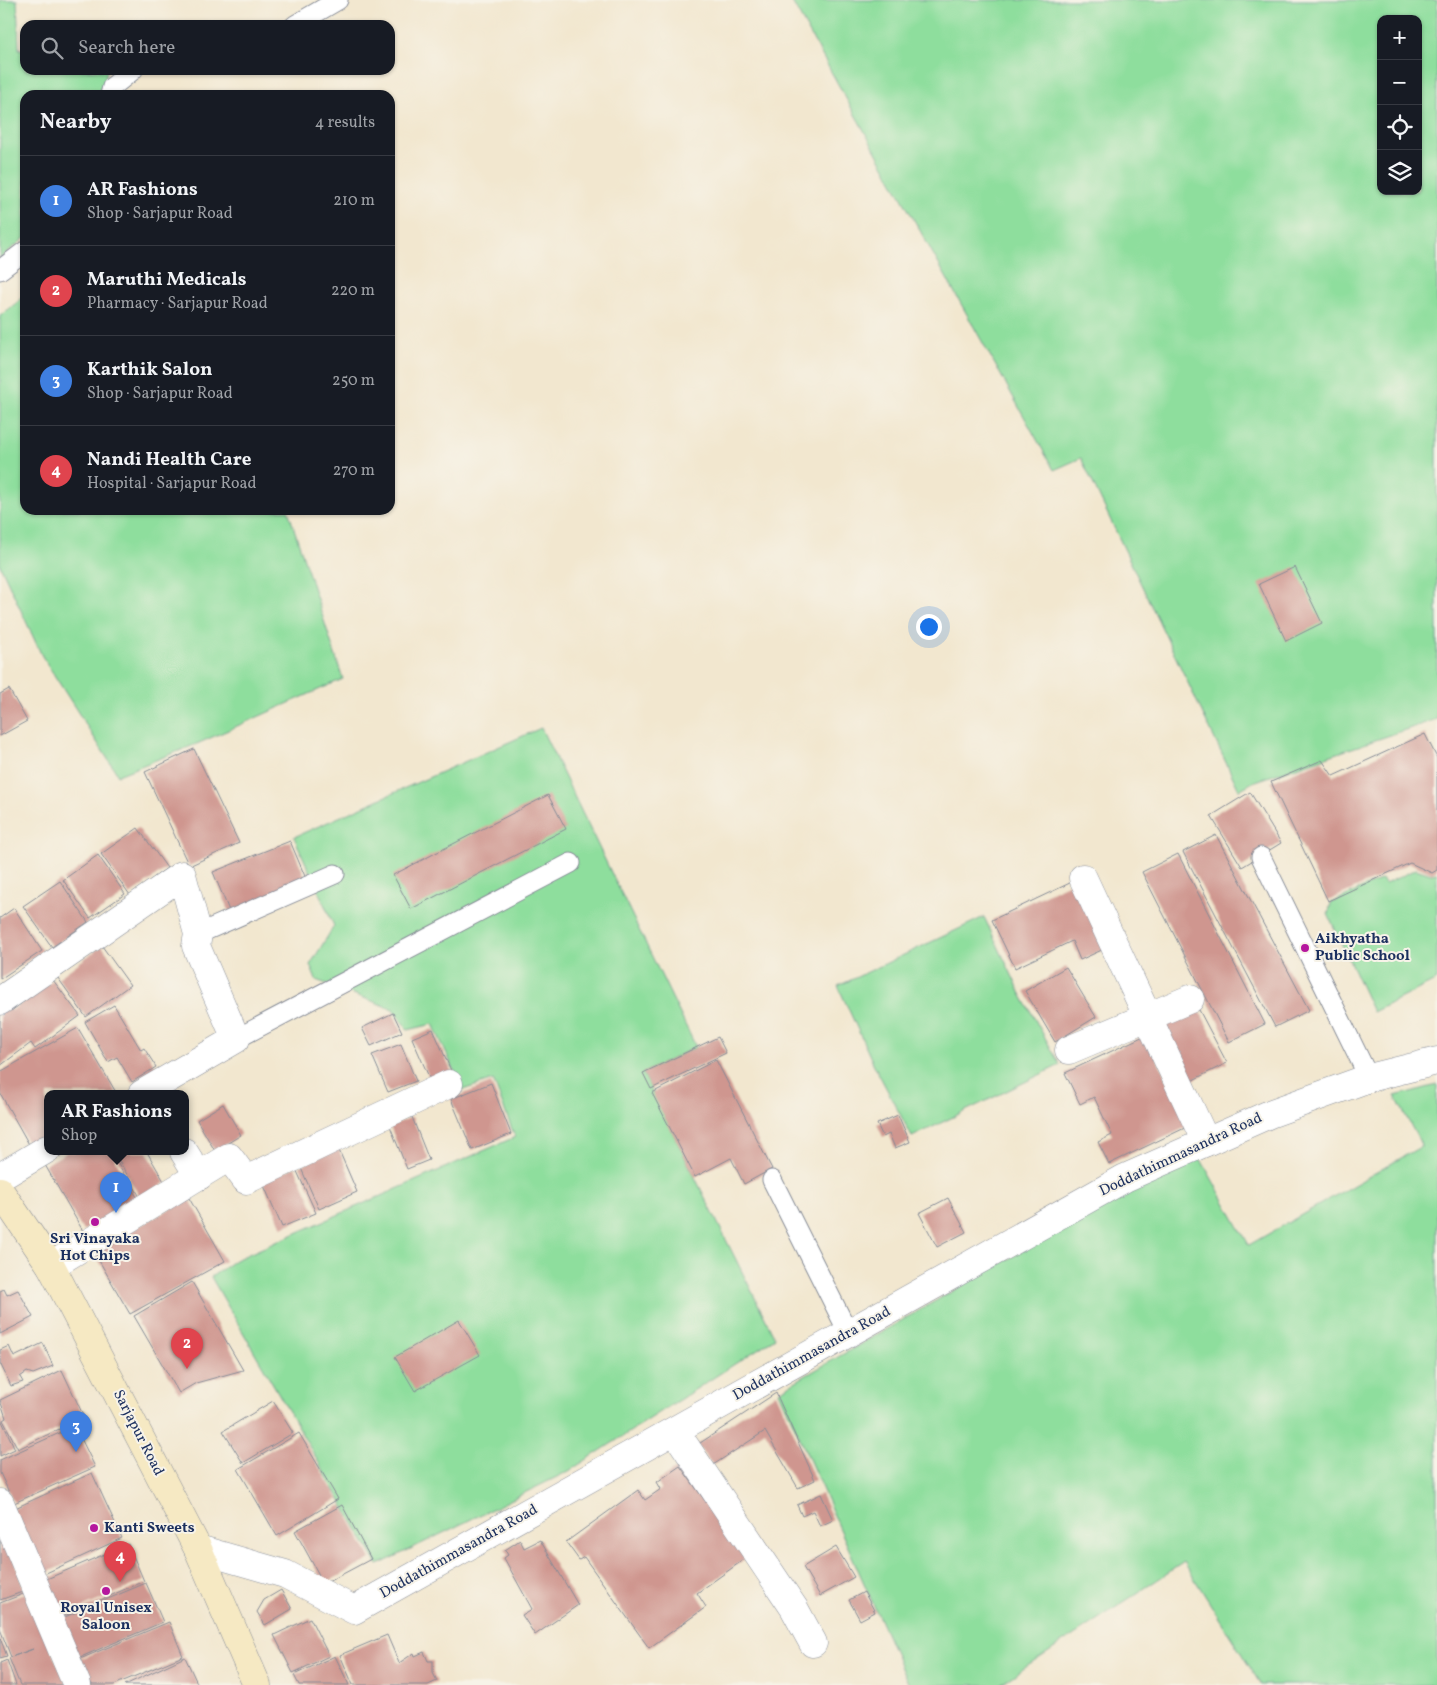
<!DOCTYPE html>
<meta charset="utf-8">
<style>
:root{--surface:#171b24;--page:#20242c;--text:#f1f3f6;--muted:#9ea1a6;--line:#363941;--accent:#d690ce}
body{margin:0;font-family:Vollkorn,serif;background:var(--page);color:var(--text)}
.controls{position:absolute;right:15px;top:15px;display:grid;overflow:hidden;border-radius:10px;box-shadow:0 1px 4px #0004}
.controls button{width:45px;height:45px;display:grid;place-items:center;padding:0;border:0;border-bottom:1px solid var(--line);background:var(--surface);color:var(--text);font:25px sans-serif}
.you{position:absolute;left:928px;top:626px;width:18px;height:18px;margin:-12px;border:4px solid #fff;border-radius:50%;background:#1a73e8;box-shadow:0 0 0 8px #1a73e833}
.badge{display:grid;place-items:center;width:32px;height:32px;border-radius:50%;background:var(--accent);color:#fff;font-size:16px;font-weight:700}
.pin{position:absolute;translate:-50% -41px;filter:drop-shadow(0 1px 2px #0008)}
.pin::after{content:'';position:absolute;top:26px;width:18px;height:15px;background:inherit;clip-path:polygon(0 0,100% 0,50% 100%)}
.popup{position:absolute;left:44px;top:1090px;width:145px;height:65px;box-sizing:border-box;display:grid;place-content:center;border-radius:10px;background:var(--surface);filter:drop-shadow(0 1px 4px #0005);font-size:16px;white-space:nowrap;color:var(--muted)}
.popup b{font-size:19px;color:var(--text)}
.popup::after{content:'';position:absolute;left:50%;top:100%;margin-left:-10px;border:10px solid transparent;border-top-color:var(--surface)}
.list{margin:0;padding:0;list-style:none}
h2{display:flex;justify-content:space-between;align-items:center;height:65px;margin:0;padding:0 20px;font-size:21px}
h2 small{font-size:16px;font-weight:400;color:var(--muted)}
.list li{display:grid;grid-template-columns:32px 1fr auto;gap:15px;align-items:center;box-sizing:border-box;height:90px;padding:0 20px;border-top:1px solid var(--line)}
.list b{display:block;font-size:19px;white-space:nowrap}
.list p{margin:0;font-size:16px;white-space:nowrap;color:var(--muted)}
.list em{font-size:16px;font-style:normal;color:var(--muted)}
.icon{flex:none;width:28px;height:28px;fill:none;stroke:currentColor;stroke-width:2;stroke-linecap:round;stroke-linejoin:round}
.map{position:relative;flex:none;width:1437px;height:1685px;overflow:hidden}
.search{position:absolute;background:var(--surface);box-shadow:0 1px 4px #0004;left:20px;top:20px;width:375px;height:55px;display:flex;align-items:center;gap:12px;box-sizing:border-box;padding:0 18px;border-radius:15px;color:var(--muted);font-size:19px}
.panel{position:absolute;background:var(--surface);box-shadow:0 1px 4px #0004;left:20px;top:90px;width:375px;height:425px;border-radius:15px}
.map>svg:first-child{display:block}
</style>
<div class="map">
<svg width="1437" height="1685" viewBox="0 0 1437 1685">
<rect width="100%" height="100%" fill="#f7f3e8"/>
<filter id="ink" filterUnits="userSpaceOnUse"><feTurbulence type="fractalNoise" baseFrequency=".02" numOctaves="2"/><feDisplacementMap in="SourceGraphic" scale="10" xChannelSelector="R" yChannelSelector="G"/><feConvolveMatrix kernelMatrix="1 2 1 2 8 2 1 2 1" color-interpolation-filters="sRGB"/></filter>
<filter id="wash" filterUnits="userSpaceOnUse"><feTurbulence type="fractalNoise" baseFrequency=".0096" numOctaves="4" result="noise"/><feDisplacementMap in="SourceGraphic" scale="20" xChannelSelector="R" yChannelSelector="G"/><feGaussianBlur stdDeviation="1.12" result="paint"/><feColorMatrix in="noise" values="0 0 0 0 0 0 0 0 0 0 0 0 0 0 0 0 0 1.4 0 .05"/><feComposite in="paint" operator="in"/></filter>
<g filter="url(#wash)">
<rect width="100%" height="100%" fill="#f2e7cf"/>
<!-- green -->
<g fill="#8ede9d" stroke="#54867e" fill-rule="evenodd">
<polygon points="0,0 17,0 19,49 25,50 25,70 107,70 101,95 25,95 25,238 0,258"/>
<path d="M791,0H1437V719L1253,782L1239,790L1081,458L1054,470ZM1381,19H1418V191H1381Z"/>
<polygon points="25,296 25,510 288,510 343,679 199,743 118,775 42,656 0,565 0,316"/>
<polygon points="541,728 696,1047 643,1073 775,1338 569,1471 378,1565 211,1277 235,1260 515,1137 493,1080 463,1090 433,1024 408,1030 393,1009 316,980 310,965 334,926 294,837"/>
<polygon points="1416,869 1431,874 1437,873 1437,980 1373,1012 1328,914 1331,903 1382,879 1385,884"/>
<polygon points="984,917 1020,992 1060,1065 912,1137 873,1063 838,986"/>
<polygon points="1437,1085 1437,1685 1261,1685 1184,1562 999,1685 909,1685 779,1391 1071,1223 1199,1156 1249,1245 1422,1146 1395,1096"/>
</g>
<g id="blocks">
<!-- building -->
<g fill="#cf968f">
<polygon points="1295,567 1322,623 1286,641 1259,584"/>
<polygon points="9,689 27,721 0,736 0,694"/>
<polygon points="1425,734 1437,758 1437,870 1432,873 1410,863 1328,901 1271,782 1322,760 1333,776"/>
<polygon points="194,749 239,843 189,866 145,772"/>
<polygon points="1250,792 1281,843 1242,867 1211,816"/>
<polygon points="548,795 566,829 411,909 393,875"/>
<polygon points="138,828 167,868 130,895 101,854"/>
<polygon points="1216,835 1309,1010 1275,1027 1183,852"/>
<polygon points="290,841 307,881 230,913 213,872"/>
<polygon points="1178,854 1265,1024 1229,1042 1142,872"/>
<polygon points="98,855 125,894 90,918 63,880"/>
<polygon points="60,881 88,922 52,947 23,906"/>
<polygon points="1072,882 1104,949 1080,960 1072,941 1015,968 992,920"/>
<polygon points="14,908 42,951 0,979 0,918"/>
<polygon points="102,946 130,985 86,1017 58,978"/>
<polygon points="1066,967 1096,1017 1055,1042 1025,991"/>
<polygon points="53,980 80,1016 35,1049 31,1043 0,1066 0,1008 6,1003 11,1011"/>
<polygon points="114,1005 141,1050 144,1048 156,1067 132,1082 117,1057 108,1062 85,1022"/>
<polygon points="1198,1008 1227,1063 1191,1081 1162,1026"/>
<polygon points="393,1013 402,1032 371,1046 362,1028"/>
<polygon points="78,1028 117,1094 47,1094 47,1139 31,1148 0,1093 0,1072"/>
<polygon points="433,1029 453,1075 432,1084 412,1038"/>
<polygon points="1146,1035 1189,1126 1109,1164 1098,1142 1112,1135 1094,1097 1080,1104 1065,1073"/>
<polygon points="718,1037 726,1053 651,1089 643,1073"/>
<polygon points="401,1044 416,1081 388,1092 372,1055"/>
<polygon points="716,1060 772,1169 744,1184 731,1158 695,1177 652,1093"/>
<polygon points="491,1083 511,1134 472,1150 451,1099"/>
<polygon points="223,1104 241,1135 215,1151 197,1120"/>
<polygon points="898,1115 910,1142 895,1148 889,1134 883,1137 877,1124"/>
<polygon points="412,1117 429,1160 407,1169 390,1126"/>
<polygon points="338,1148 357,1192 319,1209 300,1166"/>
<polygon points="67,1152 111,1152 138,1199 83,1231 45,1165"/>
<polygon points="114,1152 147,1152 165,1183 140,1197"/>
<polygon points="295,1167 316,1213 282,1227 262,1181"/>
<polygon points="189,1198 225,1261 130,1314 94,1252"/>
<polygon points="948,1198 966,1232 937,1247 919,1213"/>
<polygon points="192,1282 243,1370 196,1383 179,1393 134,1316"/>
<polygon points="4,1289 7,1295 18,1290 33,1317 0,1334 0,1291"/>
<polygon points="459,1320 480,1355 415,1391 395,1357"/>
<polygon points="43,1343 53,1366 33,1374 27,1372 20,1377 23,1382 11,1386 0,1363 0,1350 9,1346 14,1357"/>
<polygon points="62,1370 84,1417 18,1449 3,1420 6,1418 0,1400"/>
<polygon points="776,1393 815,1480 798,1488 765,1431 713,1465 697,1445"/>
<polygon points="273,1401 293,1433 243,1463 223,1431"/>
<polygon points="0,1417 15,1449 0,1456"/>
<polygon points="75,1426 95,1467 14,1503 0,1473 0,1460"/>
<polygon points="299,1433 338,1499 277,1536 238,1469"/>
<polygon points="680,1466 746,1558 697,1593 706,1607 649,1648 584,1557 579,1560 566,1542 638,1490 645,1500 661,1489 657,1482"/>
<polygon points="92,1473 122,1538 44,1574 13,1509"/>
<polygon points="821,1494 833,1520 820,1526 813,1511 802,1516 797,1505"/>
<polygon points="342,1505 371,1559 324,1584 295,1531"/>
<polygon points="7,1540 25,1591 0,1600 0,1542"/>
<polygon points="520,1540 524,1548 540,1540 578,1605 535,1635 522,1615 532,1609 504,1558 508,1555 505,1550"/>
<polygon points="128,1544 144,1581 59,1618 42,1581"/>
<polygon points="836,1547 854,1577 820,1596 803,1567"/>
<polygon points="146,1583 163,1622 76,1659 60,1619"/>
<polygon points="281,1590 292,1609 265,1625 257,1612 264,1600"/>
<polygon points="864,1592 875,1612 860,1620 849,1600"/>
<polygon points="26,1593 67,1685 20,1685 9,1658 33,1649 11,1657 0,1629 0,1603"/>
<polygon points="310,1618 329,1656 293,1673 274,1635"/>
<polygon points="169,1622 183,1656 114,1685 92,1685 80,1659"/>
<polygon points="387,1635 399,1663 414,1653 415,1656 424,1652 428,1661 433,1661 433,1673 437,1681 428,1685 353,1685 340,1655"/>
<polygon points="0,1638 7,1656 0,1658"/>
<polygon points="335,1656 349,1685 299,1685 294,1675"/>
<polygon points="185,1657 198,1685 125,1685"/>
<polygon points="7,1660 16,1685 0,1685 0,1663"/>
</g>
</g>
</g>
<g filter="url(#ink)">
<use href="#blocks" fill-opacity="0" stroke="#868b96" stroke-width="1"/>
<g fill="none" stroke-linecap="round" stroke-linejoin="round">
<defs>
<g id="service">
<polyline points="295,25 338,0"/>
<polyline points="110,95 112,87 133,70"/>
<polyline points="0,270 25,251"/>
<polyline points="1261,857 1369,1078"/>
<polyline points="198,934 335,874"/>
<polyline points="236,1039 571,863"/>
<polyline points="772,1180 849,1334"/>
</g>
<g id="minor">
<polyline points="1083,878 1206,1142"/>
<polyline points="0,1001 182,875 198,934 196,946 236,1039 142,1094"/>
<polyline points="1069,1050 1190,999"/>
<polyline points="184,1152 199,1176"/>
<polyline points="0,1177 47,1149"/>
<polyline points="51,1266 229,1157 246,1180 449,1084"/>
<polyline points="675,1431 794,1608 813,1643"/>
<polyline points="0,1503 77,1685"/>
</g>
<polyline id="tertiary" points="198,1549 285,1574 354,1610 1125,1178 1272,1113 1369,1078 1437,1061"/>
<polyline id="secondary" points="0,1191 51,1266 198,1549 257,1685"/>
</defs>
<!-- service casing -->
<use href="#service" stroke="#868b96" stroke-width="21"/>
<!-- minor casing -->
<use href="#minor" stroke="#868b96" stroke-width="29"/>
<!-- tertiary casing -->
<use href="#tertiary" stroke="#868b96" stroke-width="29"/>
<!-- secondary casing -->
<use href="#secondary" stroke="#868b96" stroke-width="29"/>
<!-- service -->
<use href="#service" stroke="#fff" stroke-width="19"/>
<!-- minor -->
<use href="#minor" stroke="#fff" stroke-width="28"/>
<!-- tertiary -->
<use href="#tertiary" stroke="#fff" stroke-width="28"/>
<!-- secondary -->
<use href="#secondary" stroke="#f6e9c3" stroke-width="28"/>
</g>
</g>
<!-- markers -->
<g fill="#b5179e" stroke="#f7f3e8" stroke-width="2">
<circle cx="1305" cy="948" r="5"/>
<circle cx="95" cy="1222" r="5"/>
<circle cx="94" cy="1528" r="5"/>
<circle cx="106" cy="1591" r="5"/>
</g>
<g text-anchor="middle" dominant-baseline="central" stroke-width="4" stroke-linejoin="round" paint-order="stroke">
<!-- poi labels -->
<g font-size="15" font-weight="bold" fill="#1b2f5e" stroke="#f7f3e8" text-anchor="start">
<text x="1315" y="939">Aikhyatha<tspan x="1315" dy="17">Public School</tspan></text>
<text x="95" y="1239" text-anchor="middle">Sri Vinayaka<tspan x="95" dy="17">Hot Chips</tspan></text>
<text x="104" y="1528">Kanti Sweets</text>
<text x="106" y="1608" text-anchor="middle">Royal Unisex<tspan x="106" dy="17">Saloon</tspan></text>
</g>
<!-- street labels -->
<g font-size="15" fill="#1b2f5e" stroke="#f7f3e8">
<text transform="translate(1181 1155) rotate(-25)">Doddathimmasandra Road</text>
<text transform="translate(812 1354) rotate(-29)">Doddathimmasandra Road</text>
<text transform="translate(138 1433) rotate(63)">Sarjapur Road</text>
<text transform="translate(459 1552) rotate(-29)">Doddathimmasandra Road</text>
</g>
</g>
</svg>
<div class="controls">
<button>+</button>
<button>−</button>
<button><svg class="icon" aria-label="locate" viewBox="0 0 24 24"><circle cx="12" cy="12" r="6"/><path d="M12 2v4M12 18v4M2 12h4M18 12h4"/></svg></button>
<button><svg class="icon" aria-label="layers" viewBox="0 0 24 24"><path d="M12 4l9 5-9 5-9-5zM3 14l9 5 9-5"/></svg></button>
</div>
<div class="you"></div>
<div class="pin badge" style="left:116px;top:1213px;background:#3f7fe0">1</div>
<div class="popup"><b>AR Fashions</b>Shop</div>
<div class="pin badge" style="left:187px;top:1369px;background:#e0444e">2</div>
<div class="pin badge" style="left:76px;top:1452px;background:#3f7fe0">3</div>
<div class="pin badge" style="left:120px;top:1582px;background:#e0444e">4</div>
<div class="search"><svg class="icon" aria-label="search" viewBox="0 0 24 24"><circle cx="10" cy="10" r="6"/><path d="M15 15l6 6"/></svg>Search here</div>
<section class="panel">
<h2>Nearby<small>4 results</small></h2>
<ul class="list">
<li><span class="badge" style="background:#3f7fe0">1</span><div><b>AR Fashions</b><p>Shop · Sarjapur Road</p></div><em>210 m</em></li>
<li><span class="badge" style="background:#e0444e">2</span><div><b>Maruthi Medicals</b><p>Pharmacy · Sarjapur Road</p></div><em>220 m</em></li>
<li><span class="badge" style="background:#3f7fe0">3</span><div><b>Karthik Salon</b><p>Shop · Sarjapur Road</p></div><em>250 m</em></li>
<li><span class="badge" style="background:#e0444e">4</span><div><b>Nandi Health Care</b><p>Hospital · Sarjapur Road</p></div><em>270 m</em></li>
</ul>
</section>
</div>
